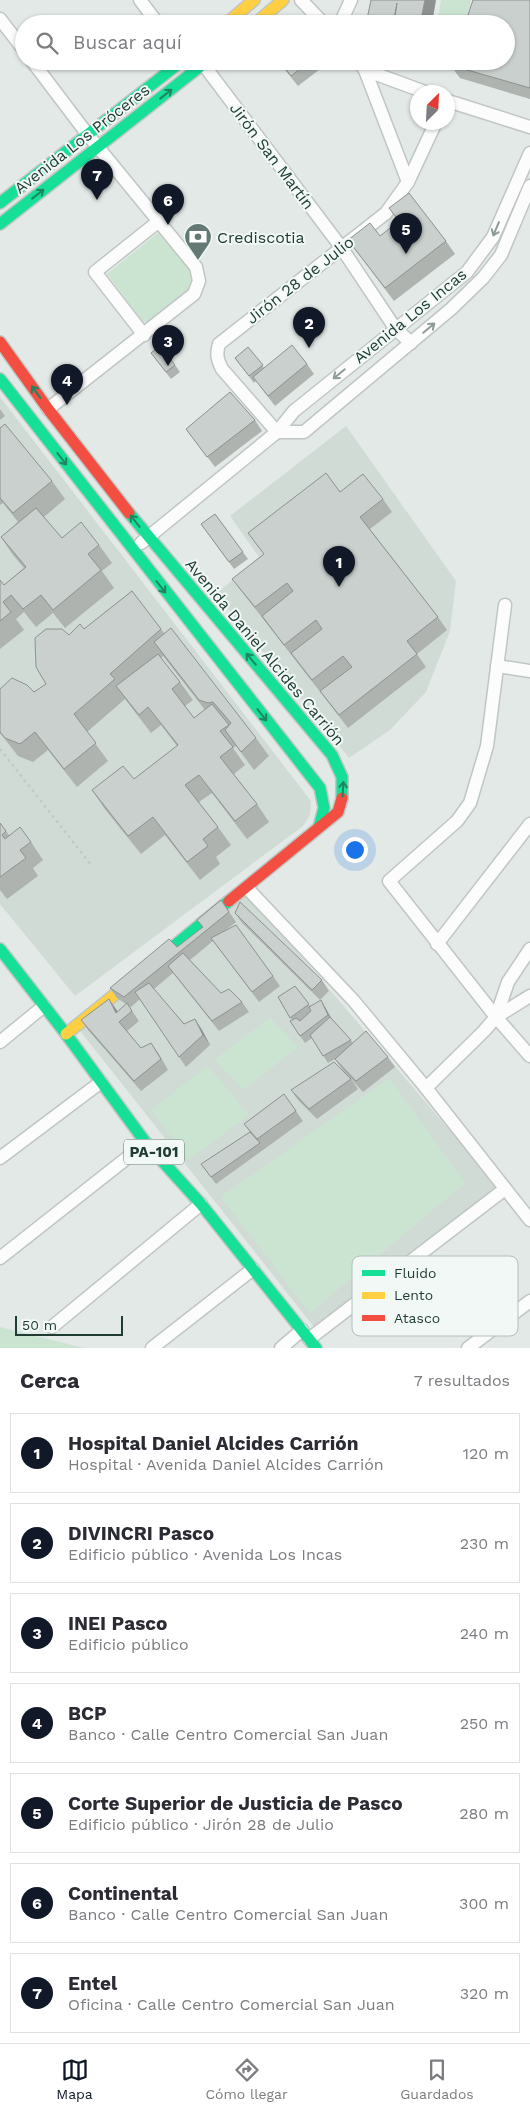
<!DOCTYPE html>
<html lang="es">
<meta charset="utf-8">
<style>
:root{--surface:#fff;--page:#f2f2f3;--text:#2b2b33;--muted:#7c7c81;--line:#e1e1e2;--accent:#111827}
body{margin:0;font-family:"Work Sans",sans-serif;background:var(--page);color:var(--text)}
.compass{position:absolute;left:410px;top:85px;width:45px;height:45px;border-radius:50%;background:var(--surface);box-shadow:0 1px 4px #0004;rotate:24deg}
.scale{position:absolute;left:15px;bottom:12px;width:108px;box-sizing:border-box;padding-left:5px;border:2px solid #203d35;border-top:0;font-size:14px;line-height:18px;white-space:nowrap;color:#203d35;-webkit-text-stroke:4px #f1f8f5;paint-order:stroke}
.you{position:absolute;left:354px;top:849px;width:18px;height:18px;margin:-12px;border:4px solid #fff;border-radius:50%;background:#1a73e8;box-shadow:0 0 0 8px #1a73e833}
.badge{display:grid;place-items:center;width:32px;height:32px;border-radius:50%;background:var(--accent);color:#fff;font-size:16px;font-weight:700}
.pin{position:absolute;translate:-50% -41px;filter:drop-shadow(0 1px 2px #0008)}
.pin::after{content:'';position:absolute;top:26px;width:18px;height:15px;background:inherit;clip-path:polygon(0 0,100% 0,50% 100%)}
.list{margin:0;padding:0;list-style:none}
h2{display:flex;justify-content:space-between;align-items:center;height:65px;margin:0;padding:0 20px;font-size:21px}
h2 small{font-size:16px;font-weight:400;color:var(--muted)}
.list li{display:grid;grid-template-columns:32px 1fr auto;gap:15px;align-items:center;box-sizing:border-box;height:80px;margin:0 10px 10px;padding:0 10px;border:1px solid var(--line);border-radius:0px}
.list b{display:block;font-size:19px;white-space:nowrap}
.list p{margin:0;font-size:16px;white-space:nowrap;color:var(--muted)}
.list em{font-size:16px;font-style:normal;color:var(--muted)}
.icon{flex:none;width:28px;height:28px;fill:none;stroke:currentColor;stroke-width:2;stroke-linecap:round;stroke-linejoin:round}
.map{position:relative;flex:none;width:530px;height:1348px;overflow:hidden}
.search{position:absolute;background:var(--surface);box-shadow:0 1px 4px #0004;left:15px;right:15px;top:15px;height:55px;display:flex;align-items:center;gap:12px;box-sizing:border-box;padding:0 18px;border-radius:28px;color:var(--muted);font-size:19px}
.sheet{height:695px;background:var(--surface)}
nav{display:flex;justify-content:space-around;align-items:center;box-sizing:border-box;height:70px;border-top:1px solid var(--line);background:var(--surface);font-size:14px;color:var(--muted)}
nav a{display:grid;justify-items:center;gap:2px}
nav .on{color:var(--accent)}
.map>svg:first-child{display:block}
</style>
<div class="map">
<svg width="530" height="1348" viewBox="0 0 530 1348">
<rect width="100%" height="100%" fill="#e3e9e6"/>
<!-- built -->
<g fill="#d0dbd6">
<polygon points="0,397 311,801 310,815 303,826 75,996 0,904"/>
<polygon points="346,426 456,581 450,631 426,692 390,730 349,758 216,594 259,557 230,516"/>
<polygon points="247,893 499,1188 314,1327 77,1027"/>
</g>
<!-- green -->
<g fill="#cbe4d2">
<polygon points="441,0 471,0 467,24 437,24"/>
<polygon points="159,232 191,269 196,279 192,288 158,319 143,322 107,274"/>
<polygon points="270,1018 298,1047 243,1090 215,1059"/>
<polygon points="208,1066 249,1115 189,1160 151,1110"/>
<polygon points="389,1078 465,1183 310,1313 221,1197"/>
<polygon points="0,1327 84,1348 0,1348"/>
</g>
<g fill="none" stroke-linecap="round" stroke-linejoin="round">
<defs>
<g id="street">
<polyline points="140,0 158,24"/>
<polyline points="301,0 324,24"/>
<polyline points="0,19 24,50"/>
<polyline points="340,24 351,0"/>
<polyline points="32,61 88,135 196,267 199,281 194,294 48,409"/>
<polyline points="358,61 365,70 408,182"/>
<polyline points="203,64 341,247 395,328 411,343"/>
<polyline points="365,70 425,92"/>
<polyline points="448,101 530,127"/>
<polyline points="144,335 95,272 159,221"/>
<path d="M277,432L222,369C217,359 216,354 219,344L386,213L408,182L436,122"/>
<polyline points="277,432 304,432 451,309 483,278 501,255 530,186"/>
<polyline points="141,543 277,432 294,411 467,272 493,237 530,153"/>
<polyline points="505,605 487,746 470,803 457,821 389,881 496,1017 530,1056"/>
<polyline points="497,666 530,671"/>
<polyline points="247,888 353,1000 426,1088 530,1220"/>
<polyline points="437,944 530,824"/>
<polyline points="496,1017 530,996"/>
<polyline points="0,1042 44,1006"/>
<polyline points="426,1088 484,1031 496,1017 508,982 530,949"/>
<polyline points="0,1158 101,1082"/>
<polyline points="0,1258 146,1143"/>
<polyline points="52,1327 201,1204"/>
<polyline points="309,1339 505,1189"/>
<polyline points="152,1348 253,1269"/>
<polyline points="281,1348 302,1330"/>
<polyline points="468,1348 530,1301"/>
</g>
<g id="fast">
<polyline points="0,203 182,61"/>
<polyline points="0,224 207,61"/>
<polyline points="0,379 320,788 324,808 319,827"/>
<polyline points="129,513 332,755 342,777 342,798"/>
<polyline points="0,949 66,1034 146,1143 201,1204 316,1348"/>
<polyline points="157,960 229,901"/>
</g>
<g id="slow">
<polyline points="226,24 254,0"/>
<polyline points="255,24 283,0"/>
<polyline points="66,1034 133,980"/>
</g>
<g id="jam">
<polyline points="0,342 48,409 129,513"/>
<polyline points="229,901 338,812 342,798"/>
</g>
</defs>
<!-- street casing -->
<use href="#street" stroke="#c0c6c3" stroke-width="15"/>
<!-- fast casing -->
<use href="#fast" stroke="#bec7c3" stroke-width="14"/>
<!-- slow casing -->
<use href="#slow" stroke="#bec7c3" stroke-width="14"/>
<!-- jam casing -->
<use href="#jam" stroke="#bec7c3" stroke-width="14"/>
<!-- path -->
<polyline stroke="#c0c9c6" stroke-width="2.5" stroke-dasharray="2.5 4" stroke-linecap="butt" points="0,749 92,866"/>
<!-- street -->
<use href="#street" stroke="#fbfcfb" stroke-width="12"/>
<!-- fast -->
<use href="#fast" stroke="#16e098" stroke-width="11"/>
<!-- slow -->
<use href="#slow" stroke="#ffcf43" stroke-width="11"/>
<!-- jam -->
<use href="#jam" stroke="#f24e42" stroke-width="11"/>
</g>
<!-- wall -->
<g fill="#aeb3b0" fill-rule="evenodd">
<polygon points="530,0 530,99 460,78 450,65"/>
<polygon points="278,61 321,61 324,66 298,86"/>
<polygon points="389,208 446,241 455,254 394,301 348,240 380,236 399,222"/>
<polygon points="248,347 264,368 307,364 314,374 275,406 256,381 254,383 235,358"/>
<polygon points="151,353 175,365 180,372 171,379"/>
<polygon points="0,409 5,416 0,420"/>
<polygon points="255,420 262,431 215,467 186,429"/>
<polygon points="0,428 52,481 65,499 44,517 62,538 99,545 112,563 102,571 114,588 65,628 53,613 36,627 24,612 16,619 24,630 0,649 0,580 4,585 24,568 13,555 1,537 18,522 3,503 0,505"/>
<polygon points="340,492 383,499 392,512 370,529 438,617 447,630 417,654 426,667 348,728 321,693 242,592 232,579 264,554 248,533"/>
<polygon points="215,514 248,559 234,569 201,524"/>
<path d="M132,591L164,633L256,738L269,756L254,770L236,746L233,748L245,765L234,774L257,804L269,822L247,839L212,793L199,802L218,827L231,845L216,857L220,864L200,880L165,835L141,854L104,808L92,790L134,779L177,746L161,725L151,733L125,699L87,732L108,761L77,787L48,750L33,762L18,756L0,733V689L34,692L46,684L69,635L84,629ZM163,656L205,710L194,718L185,706L193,700L180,682L161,658Z"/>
<polygon points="0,823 9,835 31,842 43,860 33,868 38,876 7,899 0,890"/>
<polygon points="221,900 236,922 226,930 273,976 280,986 259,1002 213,941 190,960 221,993 242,1002 249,1012 219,1031 173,973 154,989 184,1024 195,1019 202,1030 210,1045 186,1067 140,999 131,1007 128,1005 139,1021 127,1031 141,1048 151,1043 168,1070 141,1091 88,1030 81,1020 116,1009 118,1012 126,1004 117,998 110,988 177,947 202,928"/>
<polygon points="235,913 322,980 329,991 320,1000 242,923"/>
<polygon points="295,986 310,1006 325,1007 332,1019 353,1043 388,1057 395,1067 363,1092 342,1069 335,1059 328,1063 312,1038 305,1043 290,1021 292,1020 278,997"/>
<polygon points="351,1079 358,1089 317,1119 298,1100 291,1090"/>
<polygon points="284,1094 303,1121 216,1184 201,1164 250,1132 244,1124"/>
</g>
<!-- shaded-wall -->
<g fill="#8d9290">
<polygon points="425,0 436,0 432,24 420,24"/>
<polygon points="109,999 116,1009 121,1019 116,1013"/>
<polygon points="321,1000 325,1007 333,1022 328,1015"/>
<polygon points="195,1019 202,1030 210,1045 203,1035"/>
<polygon points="151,1043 158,1053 168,1070 161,1059"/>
</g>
<!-- building -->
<g fill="#cad0cd" stroke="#8d9290">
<polygon points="371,0 425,0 420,24 394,24 397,3 393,24 366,24"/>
<polygon points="473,0 530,0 530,88 450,65 452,61 506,61 506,24 465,24"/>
<polygon points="279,61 310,61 291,76"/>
<polygon points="409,193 446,241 385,288 348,240 370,223 380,236 399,221 389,208"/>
<polygon points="292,345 307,364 268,396 253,377"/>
<polygon points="160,346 175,365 166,372 151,353"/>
<polygon points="248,347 263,365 249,376 235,358"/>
<polygon points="230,392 255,420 207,457 186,429"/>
<polygon points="5,424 52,481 13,513 0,498 0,428"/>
<polygon points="326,473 340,492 363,474 383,499 360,517 438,617 407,641 417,654 339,715 320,691 352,667 343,656 312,680 291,653 322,629 316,620 284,645 262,616 293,591 287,583 255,607 232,579 264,554 248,533"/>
<polygon points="36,508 62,538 81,522 99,545 88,554 101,570 53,610 41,595 23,609 11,595 3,602 11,612 0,621 0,580 4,585 26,567 1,537"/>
<polygon points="215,514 243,552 229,562 201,524"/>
<polygon points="132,591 161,629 110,674 115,679 74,714 96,743 64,769 35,732 20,744 5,738 0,732 0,689 12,678 27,685 34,692 46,684 36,667 35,638 46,629 62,629 69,635 80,624 84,629"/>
<polygon points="171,628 256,738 241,752 225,730 231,723 213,702 208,703 199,700 154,642"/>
<polygon points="158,654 180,682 172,689 194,718 212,704 229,725 220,731 233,747 220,757 257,804 235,821 199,775 185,785 218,827 203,839 208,846 187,862 153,817 128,836 92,790 123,766 134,779 178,745 148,707 139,715 116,686"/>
<polygon points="0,823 6,831 2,835 5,839 20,827 31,842 20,850 26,858 0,877"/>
<polygon points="221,900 229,912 124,997 110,988 169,939 177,947 203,927 197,920"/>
<polygon points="240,902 322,980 312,990 235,913"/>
<polygon points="236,925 273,976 252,992 211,938"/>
<polygon points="183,953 221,993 229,989 242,1002 212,1021 168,966"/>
<polygon points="149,983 184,1024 195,1019 203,1035 179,1057 135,992"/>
<polygon points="295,986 309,1004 290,1018 278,997"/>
<polygon points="109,999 116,1013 127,1003 132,1011 119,1022 141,1048 151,1043 161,1059 134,1081 81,1020"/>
<polygon points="321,1000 328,1015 300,1036 290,1021 296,1018 300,1021 311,1011 309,1007"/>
<polygon points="330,1017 351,1040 323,1056 310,1035"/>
<polygon points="366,1031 388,1057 356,1081 335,1059"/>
<polygon points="334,1062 351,1079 309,1109 291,1090"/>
<polygon points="284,1094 296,1111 257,1139 244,1124"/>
<polygon points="250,1132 260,1143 211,1177 201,1164"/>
</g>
<!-- one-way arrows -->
<defs><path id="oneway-shaft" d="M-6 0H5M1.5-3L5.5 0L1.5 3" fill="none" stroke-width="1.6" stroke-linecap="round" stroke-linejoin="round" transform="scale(1.25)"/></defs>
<g stroke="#1c8662">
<use href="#oneway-shaft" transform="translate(166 94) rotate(-38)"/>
<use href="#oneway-shaft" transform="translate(38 194) rotate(-38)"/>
<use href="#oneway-shaft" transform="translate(36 392) rotate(-126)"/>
<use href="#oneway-shaft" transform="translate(62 459) rotate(52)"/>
<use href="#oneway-shaft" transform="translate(135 521) rotate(-128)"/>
<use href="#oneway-shaft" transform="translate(161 587) rotate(52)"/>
<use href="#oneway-shaft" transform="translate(251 659) rotate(-130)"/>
<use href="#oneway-shaft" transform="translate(262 715) rotate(52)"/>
<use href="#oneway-shaft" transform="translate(343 789) rotate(-87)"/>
</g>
<g stroke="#8e9c98">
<use href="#oneway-shaft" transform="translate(496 229) rotate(113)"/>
<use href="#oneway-shaft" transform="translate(429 328) rotate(-40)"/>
<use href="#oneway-shaft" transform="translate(339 374) rotate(141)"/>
</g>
<!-- icons -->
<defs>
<symbol id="bank-pin" viewBox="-11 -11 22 30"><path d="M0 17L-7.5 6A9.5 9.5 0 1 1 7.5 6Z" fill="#647973" stroke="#f1f8f5"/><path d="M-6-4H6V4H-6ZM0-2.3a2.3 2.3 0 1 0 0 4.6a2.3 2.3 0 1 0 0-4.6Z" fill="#fff"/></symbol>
</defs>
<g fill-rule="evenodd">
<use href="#bank-pin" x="182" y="221" width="32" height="43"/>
</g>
<g text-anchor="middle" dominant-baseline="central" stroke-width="4" stroke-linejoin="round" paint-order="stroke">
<!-- shield labels -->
<rect fill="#f1f8f5" stroke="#5f756f" stroke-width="1" x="124" y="1139.5" width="60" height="25" rx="4"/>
<g font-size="15" font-weight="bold" fill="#203d35">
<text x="154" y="1152">PA-101</text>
</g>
<!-- street labels -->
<g font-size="16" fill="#203d35" stroke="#f1f8f5">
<text transform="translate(82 139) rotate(-38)">Avenida Los Próceres</text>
<text transform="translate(272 156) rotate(53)">Jirón San Martín</text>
<text transform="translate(300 280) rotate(-38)">Jirón 28 de Julio</text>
<text transform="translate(410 316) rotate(-39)">Avenida Los Incas</text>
<text transform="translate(265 652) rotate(50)">Avenida Daniel Alcides Carrión</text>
</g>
<!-- poi labels -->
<g font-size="16" fill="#203d35" stroke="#f1f8f5" text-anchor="start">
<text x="217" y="237">Crediscotia</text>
</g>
</g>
<!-- legend -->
<rect x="352" y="1256" width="166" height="80" rx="8" fill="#f1f8f5" stroke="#b2c0bb" stroke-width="1"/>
<rect x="362" y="1270" width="23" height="6" fill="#16e098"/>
<rect x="362" y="1292" width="23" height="7" fill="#ffcf43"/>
<rect x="362" y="1315" width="23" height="6" fill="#f24e42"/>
<g font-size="14" fill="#203d35">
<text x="394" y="1278">Fluido</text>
<text x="394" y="1300">Lento</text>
<text x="394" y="1323">Atasco</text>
</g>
</svg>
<svg class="compass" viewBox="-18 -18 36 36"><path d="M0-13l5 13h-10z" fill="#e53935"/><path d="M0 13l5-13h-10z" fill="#7c7c81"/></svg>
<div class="scale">50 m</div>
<div class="you"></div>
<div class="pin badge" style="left:339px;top:587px">1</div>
<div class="pin badge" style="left:309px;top:348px">2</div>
<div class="pin badge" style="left:168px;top:366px">3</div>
<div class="pin badge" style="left:67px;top:405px">4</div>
<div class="pin badge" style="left:406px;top:254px">5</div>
<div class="pin badge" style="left:168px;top:225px">6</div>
<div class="pin badge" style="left:97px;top:200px">7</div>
<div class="search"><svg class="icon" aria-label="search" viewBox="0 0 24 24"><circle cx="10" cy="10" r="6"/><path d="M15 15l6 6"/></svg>Buscar aquí</div>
</div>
<section class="sheet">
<h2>Cerca<small>7 resultados</small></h2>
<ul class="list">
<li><span class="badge">1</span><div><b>Hospital Daniel Alcides Carrión</b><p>Hospital · Avenida Daniel Alcides Carrión</p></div><em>120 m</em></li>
<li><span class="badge">2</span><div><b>DIVINCRI Pasco</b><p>Edificio público · Avenida Los Incas</p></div><em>230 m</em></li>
<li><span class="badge">3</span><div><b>INEI Pasco</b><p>Edificio público</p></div><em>240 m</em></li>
<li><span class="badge">4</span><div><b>BCP</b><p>Banco · Calle Centro Comercial San Juan</p></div><em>250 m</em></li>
<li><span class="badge">5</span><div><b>Corte Superior de Justicia de Pasco</b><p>Edificio público · Jirón 28 de Julio</p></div><em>280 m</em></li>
<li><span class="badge">6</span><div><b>Continental</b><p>Banco · Calle Centro Comercial San Juan</p></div><em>300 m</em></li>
<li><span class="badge">7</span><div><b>Entel</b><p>Oficina · Calle Centro Comercial San Juan</p></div><em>320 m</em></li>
</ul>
</section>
<nav>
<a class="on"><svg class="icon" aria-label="map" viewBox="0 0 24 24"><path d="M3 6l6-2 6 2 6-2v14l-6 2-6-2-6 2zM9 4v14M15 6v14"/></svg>Mapa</a>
<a><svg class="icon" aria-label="directions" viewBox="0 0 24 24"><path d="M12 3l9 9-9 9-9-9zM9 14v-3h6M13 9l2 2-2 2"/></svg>Cómo llegar</a>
<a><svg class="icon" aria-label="saved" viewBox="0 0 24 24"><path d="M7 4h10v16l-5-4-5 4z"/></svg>Guardados</a>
</nav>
